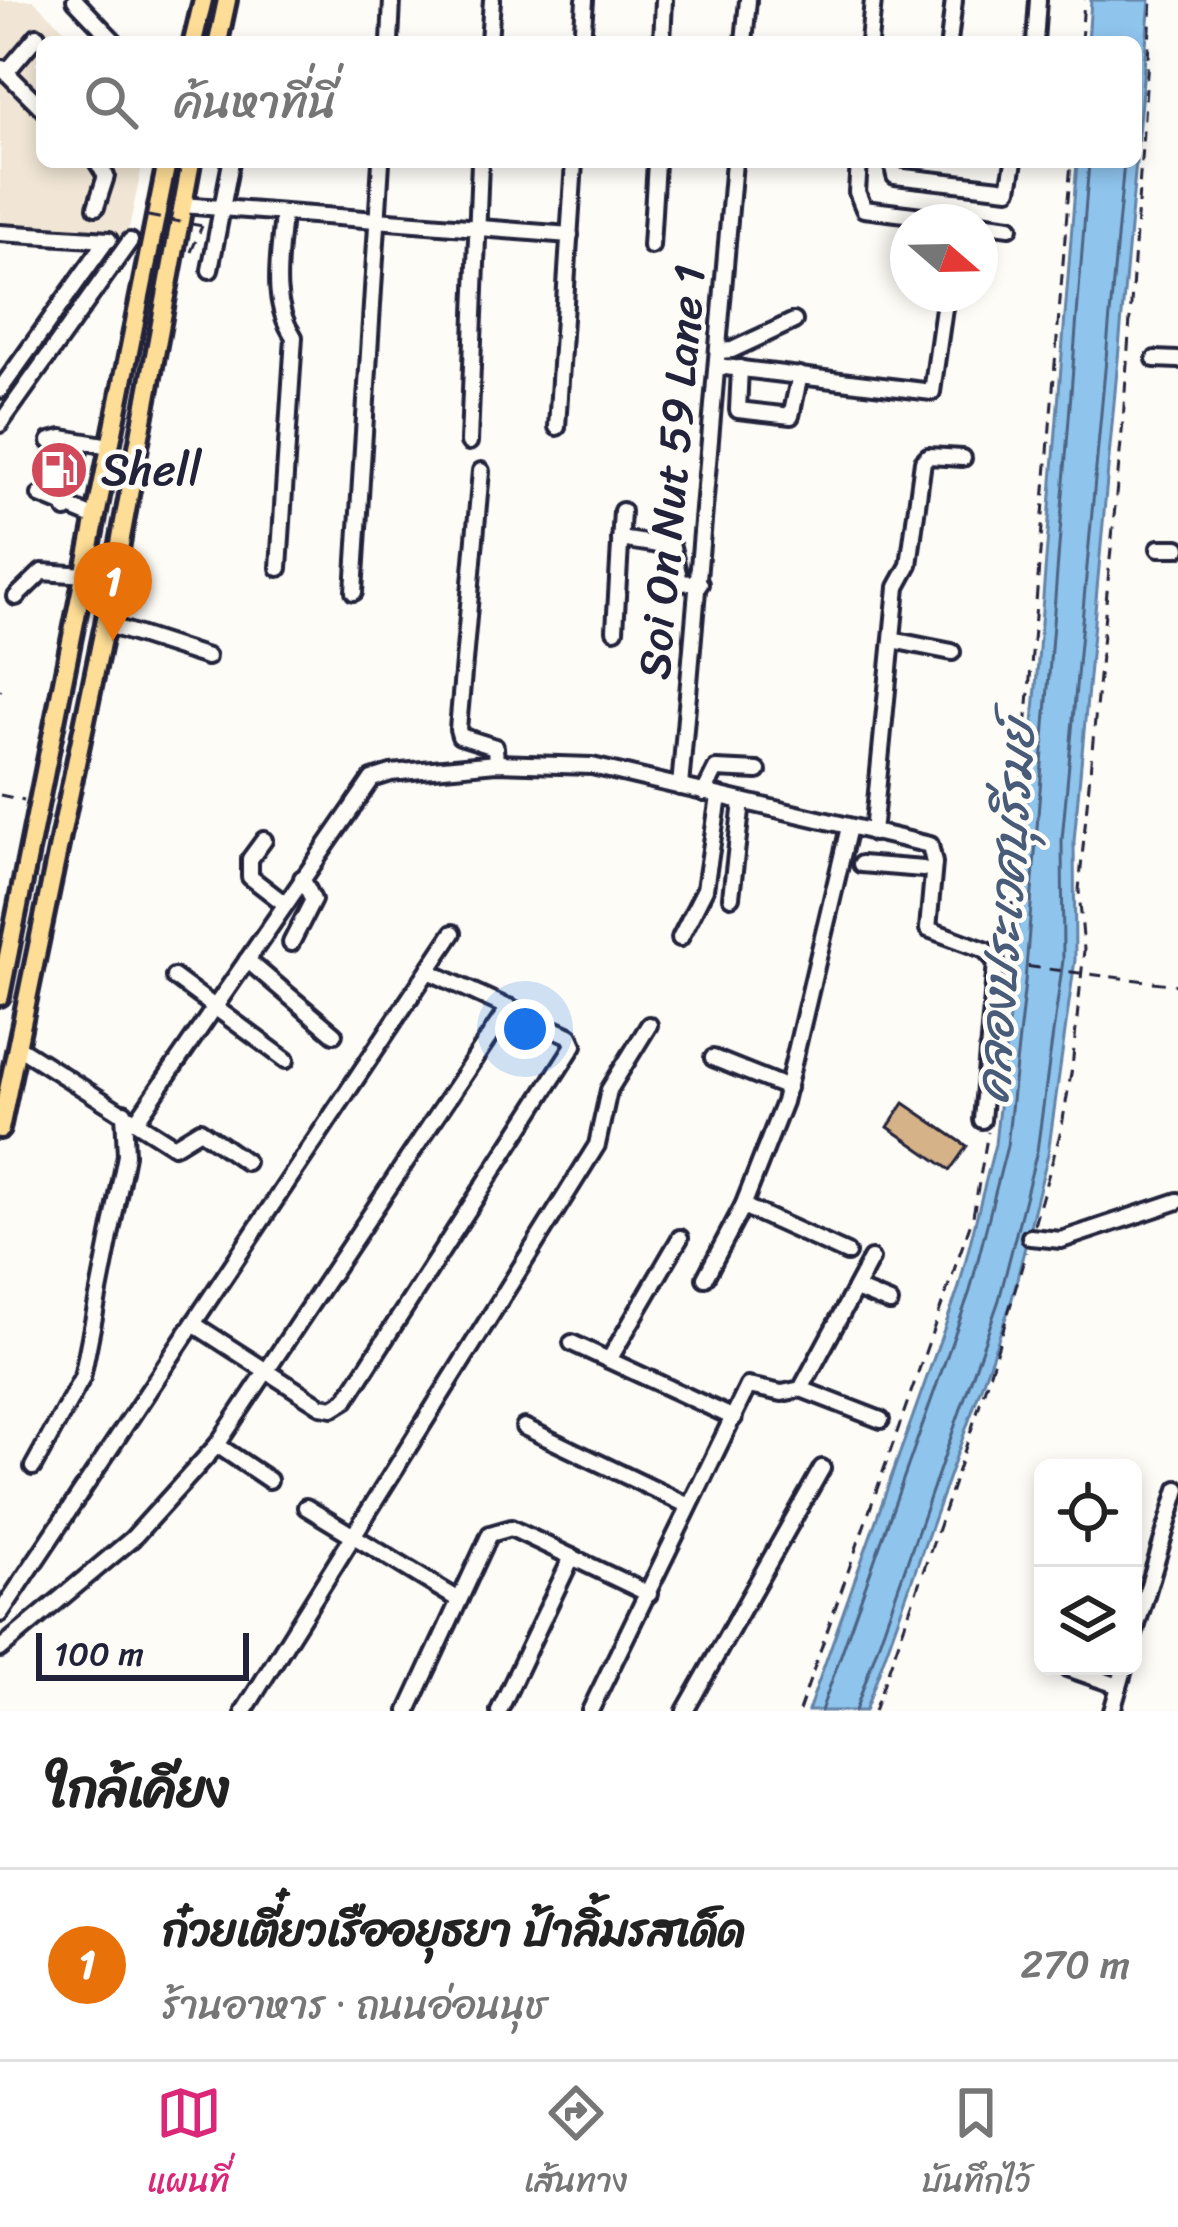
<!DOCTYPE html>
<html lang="th">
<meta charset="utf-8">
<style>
:root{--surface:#fff;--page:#f2f2f2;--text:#222;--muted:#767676;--line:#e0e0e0;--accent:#db2777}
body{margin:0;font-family:Sriracha,"Playpen Sans Thai",sans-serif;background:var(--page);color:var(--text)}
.controls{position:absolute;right:36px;bottom:36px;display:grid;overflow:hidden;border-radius:18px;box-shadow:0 6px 18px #0003}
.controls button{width:108px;height:108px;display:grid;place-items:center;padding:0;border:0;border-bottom:3px solid var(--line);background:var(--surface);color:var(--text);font:60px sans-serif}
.compass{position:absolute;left:890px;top:204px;width:108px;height:108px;border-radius:50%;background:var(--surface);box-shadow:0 6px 18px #0003;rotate:110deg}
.scale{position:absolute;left:36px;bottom:30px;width:213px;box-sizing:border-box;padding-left:12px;border:6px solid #22223b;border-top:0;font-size:33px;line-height:42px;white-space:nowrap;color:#22223b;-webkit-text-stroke:9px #fdfcf7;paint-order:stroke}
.you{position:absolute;left:525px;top:1029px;width:42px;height:42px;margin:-30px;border:9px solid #fff;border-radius:50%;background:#1a73e8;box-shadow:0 0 0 18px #1a73e833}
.badge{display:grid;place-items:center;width:78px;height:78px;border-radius:50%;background:var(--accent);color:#fff;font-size:39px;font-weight:700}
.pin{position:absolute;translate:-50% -99px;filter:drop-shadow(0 3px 6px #0008)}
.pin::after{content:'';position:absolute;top:63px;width:42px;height:36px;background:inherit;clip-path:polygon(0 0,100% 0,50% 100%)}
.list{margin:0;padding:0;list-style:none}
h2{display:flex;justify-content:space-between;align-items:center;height:156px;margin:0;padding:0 48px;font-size:51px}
h2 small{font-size:39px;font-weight:400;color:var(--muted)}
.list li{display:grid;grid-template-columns:78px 1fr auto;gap:36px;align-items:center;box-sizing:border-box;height:192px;padding:0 48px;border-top:3px solid var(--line)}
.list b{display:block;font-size:45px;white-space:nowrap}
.list p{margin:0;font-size:39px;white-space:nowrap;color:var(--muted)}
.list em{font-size:39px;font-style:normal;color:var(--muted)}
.icon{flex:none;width:66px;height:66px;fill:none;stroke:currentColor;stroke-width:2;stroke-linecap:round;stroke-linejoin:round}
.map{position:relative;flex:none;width:1178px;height:1711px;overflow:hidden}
.search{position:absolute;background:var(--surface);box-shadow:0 6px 18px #0003;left:36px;right:36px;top:36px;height:132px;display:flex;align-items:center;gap:30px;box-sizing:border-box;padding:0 42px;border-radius:18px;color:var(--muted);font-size:45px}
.sheet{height:348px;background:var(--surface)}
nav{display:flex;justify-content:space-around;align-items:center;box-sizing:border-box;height:168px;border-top:3px solid var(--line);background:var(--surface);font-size:33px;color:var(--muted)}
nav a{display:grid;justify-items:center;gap:6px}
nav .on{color:var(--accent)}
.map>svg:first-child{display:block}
</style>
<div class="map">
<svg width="1178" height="1711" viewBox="0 0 1178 1711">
<rect width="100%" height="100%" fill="#fdfcf7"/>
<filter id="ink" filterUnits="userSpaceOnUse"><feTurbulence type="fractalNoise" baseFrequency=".00833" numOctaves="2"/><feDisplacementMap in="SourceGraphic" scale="24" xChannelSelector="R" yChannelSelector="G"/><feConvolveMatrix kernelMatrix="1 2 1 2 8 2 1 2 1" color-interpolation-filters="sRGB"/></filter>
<g filter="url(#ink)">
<!-- built -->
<polygon fill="#f1e6d5" points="0,0 33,0 68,33 58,42 42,42 42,56 35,63 42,71 42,162 143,162 127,237 0,225"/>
<!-- water -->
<g fill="#8fc4ed" stroke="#6383a6" stroke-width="3">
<polygon points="1091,0 1150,0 1136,157 1136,42 1088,42"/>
<polygon points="1077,162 1136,162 1074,841 1075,960 1048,1154 1011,1303 865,1711 808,1711 959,1287 995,1144 1013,981"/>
</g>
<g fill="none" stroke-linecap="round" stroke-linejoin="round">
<!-- shore -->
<g stroke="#4e6382" stroke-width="3">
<polyline points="821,1711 970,1291 1007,1146 1025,982 1089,162"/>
<polyline points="855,1711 999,1300 1037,1151 1063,960 1062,840 1124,162"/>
</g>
</g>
<!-- building -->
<g fill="#d5b287" stroke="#22223b" stroke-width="3">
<polygon points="68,450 59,491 45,485 52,452"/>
<polygon points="904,1103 967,1146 950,1170 888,1127"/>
</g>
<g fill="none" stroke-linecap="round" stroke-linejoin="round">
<!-- minor-tunnel -->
<polyline stroke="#d1d0d1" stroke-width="14" stroke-dasharray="14 7" stroke-linecap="butt" points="40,495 50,441"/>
<defs>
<g id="minor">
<polyline points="75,0 115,42"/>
<polyline points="390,42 392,0"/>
<polyline points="489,42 492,0"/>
<polyline points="582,42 585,0"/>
<polyline points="662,42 664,0"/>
<polyline points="744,42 748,0"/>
<polyline points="869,42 873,0"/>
<polyline points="949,42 954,0"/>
<polyline points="1035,42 1038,0"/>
<polyline points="2,68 42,108"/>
<polyline points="0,70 9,69 37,36"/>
<polyline points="859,162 857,192 864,209 971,222"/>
<polyline points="892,162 895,176 1009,189 1014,162"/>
<polyline points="182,205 570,235"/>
<polyline points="96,207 106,176 97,162"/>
<polyline points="980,223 1010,227"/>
<polyline points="0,233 109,240"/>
<polyline points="651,246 656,162"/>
<polyline points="210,270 231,162"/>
<polyline points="718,351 732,350 794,321"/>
<polyline points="1155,359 1178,360"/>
<polyline points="717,366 932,392 946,294"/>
<polyline points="740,368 738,410 791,416 800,375"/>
<polyline points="0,390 107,240"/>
<polyline points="0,424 130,241"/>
<polyline points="557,427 574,162"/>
<polyline points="50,441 62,438 110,446"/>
<polyline points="469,442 480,162"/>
<polyline points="481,471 458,729 460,736 495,747 496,763"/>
<polyline points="40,495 96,518"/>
<polyline points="66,510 81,442"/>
<polyline points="620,539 672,547 680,582 700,584"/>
<polyline points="1159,548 1178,548"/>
<path d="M279,568L294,337C269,300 280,257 283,213"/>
<polyline points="354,592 381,162"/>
<polyline points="16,597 42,572 86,575"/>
<polyline points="105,624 207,657"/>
<polyline points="615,630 622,511"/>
<polyline points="892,640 952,652"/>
<polyline points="680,787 734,162"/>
<polyline points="704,793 716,769 758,771"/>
<polyline points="873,833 897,587 909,565 923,461 928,456 963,458"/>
<polyline points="264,840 250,859 250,877 285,904"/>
<polyline points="861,864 923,869"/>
<polyline points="731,897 742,802"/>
<polyline points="680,938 705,889 719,797"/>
<polyline points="291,943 313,900 302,878"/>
<polyline points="247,960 334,1034"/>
<polyline points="174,977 286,1060"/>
<polyline points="18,1047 174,1146 200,1130 246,1162"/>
<polyline points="713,1058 788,1088"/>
<polyline points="137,1120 372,779 391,773 496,763 592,766 930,845 934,863 928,929 985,950 996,962 982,1120"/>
<polyline points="743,1206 847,1253"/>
<polyline points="1030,1237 1061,1240 1178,1201"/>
<polyline points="705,1278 743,1206 784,1102 849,827"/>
<polyline points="856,1289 890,1303"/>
<polyline points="195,1325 321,1406 333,1408 346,1400 574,1045 570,1036 430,972"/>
<polyline points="572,1343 734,1418"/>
<polyline points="609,1360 680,1238"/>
<polyline points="801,1389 881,1420"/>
<polyline points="524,1427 689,1506"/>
<polyline points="217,1445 269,1480"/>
<polyline points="33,1467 82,1378 126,1155 124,1112"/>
<polyline points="306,1507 459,1600"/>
<polyline points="0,1614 453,933"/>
<polyline points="1133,1638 1178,1489"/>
<polyline points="0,1649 132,1539 217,1445 509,1007"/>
<polyline points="1067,1668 1119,1686"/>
<polyline points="244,1711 597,1145 609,1090 649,1025"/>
<polyline points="408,1711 490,1534 511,1528 649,1594"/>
<polyline points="499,1711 572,1557"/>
<polyline points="590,1711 748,1386 782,1393 801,1389 871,1259"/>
<polyline points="685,1711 822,1468"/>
<polyline points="1112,1711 1125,1666"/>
</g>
<g id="major">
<polyline points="193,42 203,0"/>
<polyline points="218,42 227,0"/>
<polyline points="0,996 167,162"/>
<polyline points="0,1129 105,624 191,162"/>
</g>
</defs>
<!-- minor casing -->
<use href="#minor" stroke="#22223b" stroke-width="22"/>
<!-- major casing -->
<use href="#major" stroke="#22223b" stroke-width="26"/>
<!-- path -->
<g stroke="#22223b" stroke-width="3" stroke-dasharray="12 9" stroke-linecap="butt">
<polyline points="1081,42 1084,0"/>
<polyline points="191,252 202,226"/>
<polyline points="0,691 1,689"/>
<polyline points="0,795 24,800"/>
<polyline points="1008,956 1071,162"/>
<polyline points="1007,964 1178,985"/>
<polyline points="1034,1225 1061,1131 1072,1068 1084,950 1079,890 1123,421 1152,0"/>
<polyline points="799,1711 973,1216 988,1132"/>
<path d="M874,1711C928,1558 982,1408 1026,1252"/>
</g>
<!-- minor -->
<use href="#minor" stroke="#fdfcf7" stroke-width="14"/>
<!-- major -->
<use href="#major" stroke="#fedd96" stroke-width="16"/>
<!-- path-bridge -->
<polyline stroke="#22223b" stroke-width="3" stroke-dasharray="12 9" stroke-linecap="butt" points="148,216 202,226"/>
</g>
</g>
<!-- icons -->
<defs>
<symbol id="fuel-disc" viewBox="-11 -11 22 22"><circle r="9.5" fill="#d1495b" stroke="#fdfcf7"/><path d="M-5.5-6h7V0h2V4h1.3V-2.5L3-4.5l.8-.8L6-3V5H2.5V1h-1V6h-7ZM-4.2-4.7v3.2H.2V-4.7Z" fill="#fff"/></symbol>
</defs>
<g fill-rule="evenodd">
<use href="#fuel-disc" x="26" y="437" width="66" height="66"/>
</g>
<g text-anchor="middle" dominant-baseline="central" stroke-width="9" stroke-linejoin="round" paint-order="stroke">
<!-- poi labels -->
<g font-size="45" fill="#22223b" stroke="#fdfcf7" text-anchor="start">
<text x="101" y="470">Shell</text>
</g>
<!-- street labels -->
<g font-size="45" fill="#22223b" stroke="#fdfcf7">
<text transform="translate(672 472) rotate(-85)">Soi On Nut 59 Lane 1</text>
</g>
<!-- water labels -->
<g font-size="48" font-style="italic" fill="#485b79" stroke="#fdfcf7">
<text transform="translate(1005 912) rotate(-86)">คลองประเวศบุรีรมย์</text>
</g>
</g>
</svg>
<div class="controls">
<button><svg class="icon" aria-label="locate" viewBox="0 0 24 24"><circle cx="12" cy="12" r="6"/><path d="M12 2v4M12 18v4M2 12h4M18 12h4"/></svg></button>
<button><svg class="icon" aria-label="layers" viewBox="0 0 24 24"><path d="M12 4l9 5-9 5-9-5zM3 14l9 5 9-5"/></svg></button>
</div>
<svg class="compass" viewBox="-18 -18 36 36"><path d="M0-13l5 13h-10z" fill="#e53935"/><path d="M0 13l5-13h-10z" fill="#767676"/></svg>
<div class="scale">100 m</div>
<div class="you"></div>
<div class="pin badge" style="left:113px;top:641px;background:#e8710a">1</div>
<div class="search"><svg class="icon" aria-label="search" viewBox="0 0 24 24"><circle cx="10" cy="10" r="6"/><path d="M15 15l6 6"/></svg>ค้นหาที่นี่</div>
</div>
<section class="sheet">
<h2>ใกล้เคียง<small></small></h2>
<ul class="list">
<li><span class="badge" style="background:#e8710a">1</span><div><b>ก๋วยเตี๋ยวเรืออยุธยา ป้าลิ้มรสเด็ด</b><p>ร้านอาหาร · ถนนอ่อนนุช</p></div><em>270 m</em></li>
</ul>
</section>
<nav>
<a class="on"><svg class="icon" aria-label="map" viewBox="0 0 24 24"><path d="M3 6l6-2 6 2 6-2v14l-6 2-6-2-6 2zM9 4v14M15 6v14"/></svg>แผนที่</a>
<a><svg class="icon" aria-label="directions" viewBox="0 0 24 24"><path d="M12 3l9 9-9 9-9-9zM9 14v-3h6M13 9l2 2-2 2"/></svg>เส้นทาง</a>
<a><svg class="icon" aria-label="saved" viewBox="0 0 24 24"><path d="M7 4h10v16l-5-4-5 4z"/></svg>บันทึกไว้</a>
</nav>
